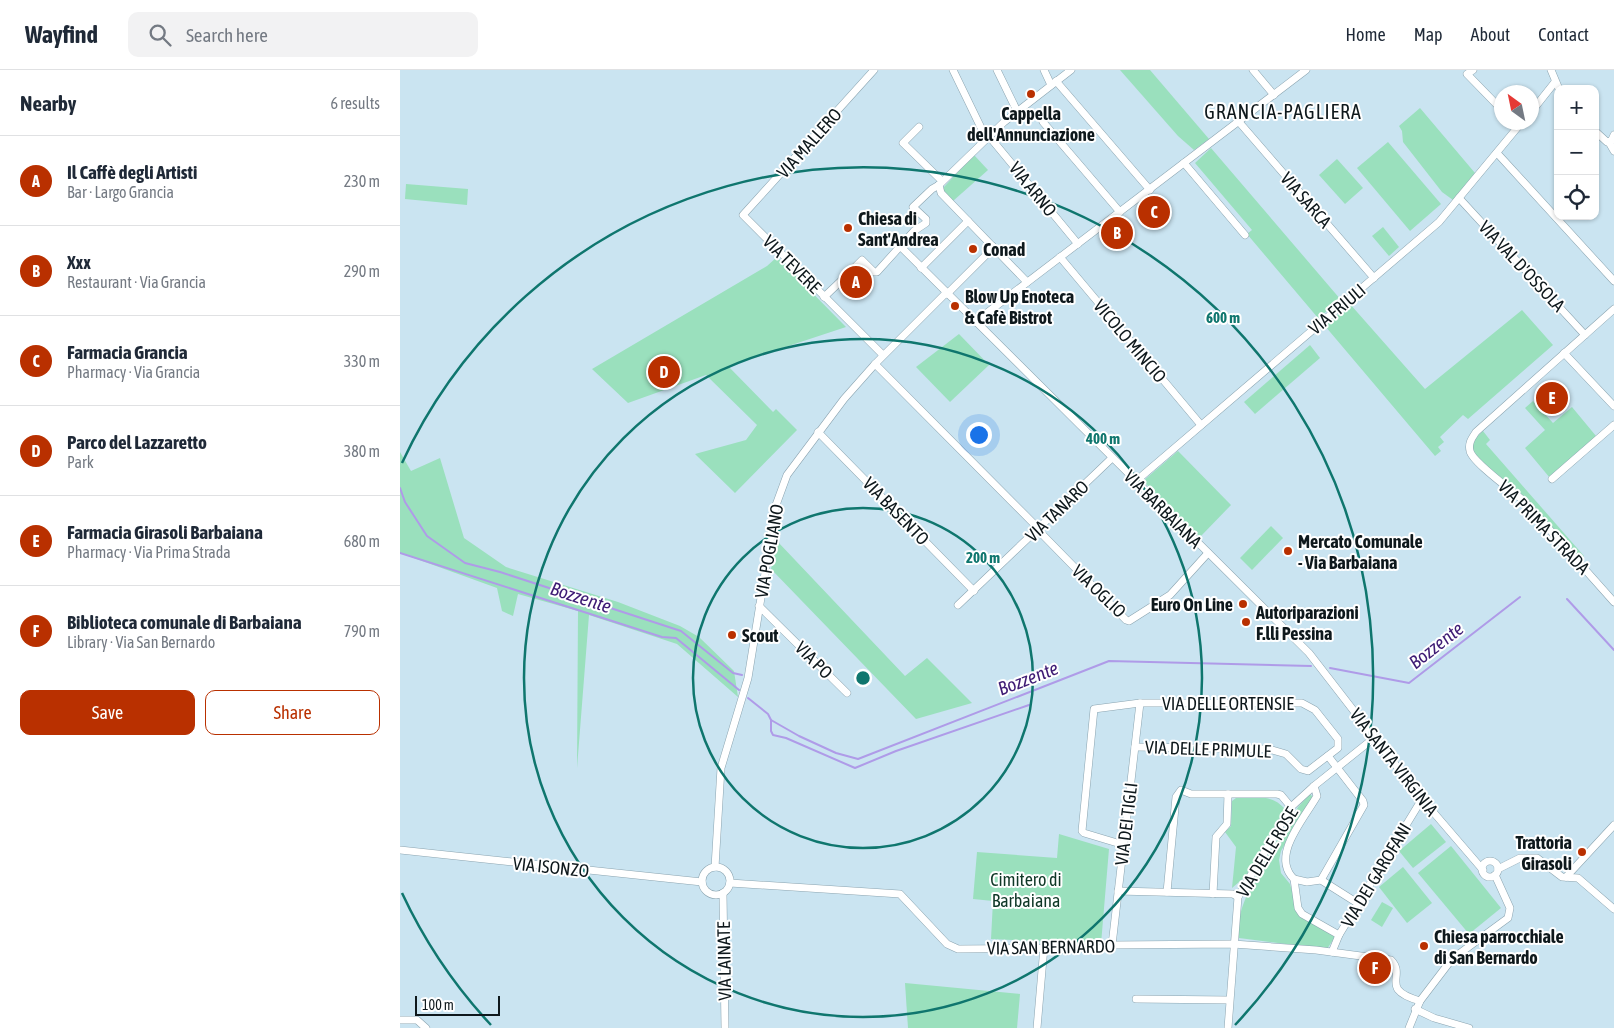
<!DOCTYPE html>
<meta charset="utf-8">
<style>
:root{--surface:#fff;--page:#f2f2f3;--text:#1f2937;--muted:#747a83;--line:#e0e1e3;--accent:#b93000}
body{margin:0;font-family:"Asap Condensed",sans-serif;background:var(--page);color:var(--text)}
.controls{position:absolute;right:15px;top:15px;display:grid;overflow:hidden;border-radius:10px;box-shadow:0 1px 4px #0004}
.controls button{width:45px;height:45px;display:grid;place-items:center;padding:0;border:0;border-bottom:1px solid var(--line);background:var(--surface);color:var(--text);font:25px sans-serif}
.compass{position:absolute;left:1094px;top:15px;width:45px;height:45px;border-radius:50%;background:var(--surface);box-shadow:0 1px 4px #0004;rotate:327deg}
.scale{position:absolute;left:15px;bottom:12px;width:85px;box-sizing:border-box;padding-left:5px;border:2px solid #0e181c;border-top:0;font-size:14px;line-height:18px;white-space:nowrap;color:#0e181c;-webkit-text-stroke:4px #fff;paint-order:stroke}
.you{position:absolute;left:578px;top:364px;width:18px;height:18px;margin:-12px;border:4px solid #fff;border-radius:50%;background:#1a73e8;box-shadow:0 0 0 8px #1a73e833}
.badge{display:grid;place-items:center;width:32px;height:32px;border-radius:50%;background:var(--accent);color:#fff;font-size:16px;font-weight:700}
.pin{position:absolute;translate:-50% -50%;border:2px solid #fff;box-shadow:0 1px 5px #0006}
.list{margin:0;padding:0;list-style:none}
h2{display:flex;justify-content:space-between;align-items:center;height:65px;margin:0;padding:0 20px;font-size:21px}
h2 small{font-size:16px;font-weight:400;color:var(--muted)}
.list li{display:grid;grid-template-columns:32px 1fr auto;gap:15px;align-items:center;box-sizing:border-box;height:90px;padding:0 20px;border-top:1px solid var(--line)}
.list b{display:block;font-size:19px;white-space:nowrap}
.list p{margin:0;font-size:16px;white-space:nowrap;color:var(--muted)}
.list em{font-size:16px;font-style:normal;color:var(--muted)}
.actions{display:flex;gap:10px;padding:15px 20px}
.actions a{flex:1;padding:11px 0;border:1px solid var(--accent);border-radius:10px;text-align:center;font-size:18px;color:var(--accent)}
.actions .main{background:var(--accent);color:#fff}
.icon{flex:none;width:28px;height:28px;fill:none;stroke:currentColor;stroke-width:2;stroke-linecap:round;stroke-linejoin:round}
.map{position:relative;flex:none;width:1214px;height:958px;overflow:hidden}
header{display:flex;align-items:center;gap:30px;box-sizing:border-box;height:70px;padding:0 25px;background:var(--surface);border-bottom:1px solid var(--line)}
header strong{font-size:24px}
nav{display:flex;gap:28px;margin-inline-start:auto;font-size:18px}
.search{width:350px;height:45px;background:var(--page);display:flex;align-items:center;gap:12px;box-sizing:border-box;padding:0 18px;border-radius:10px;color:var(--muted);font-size:19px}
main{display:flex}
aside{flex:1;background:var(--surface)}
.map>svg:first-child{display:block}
</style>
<header>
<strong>Wayfind</strong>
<div class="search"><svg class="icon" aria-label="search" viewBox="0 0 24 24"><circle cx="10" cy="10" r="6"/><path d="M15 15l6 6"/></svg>Search here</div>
<nav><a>Home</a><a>Map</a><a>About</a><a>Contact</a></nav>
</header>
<main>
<aside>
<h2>Nearby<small>6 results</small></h2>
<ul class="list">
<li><span class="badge">A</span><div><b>Il Caffè degli Artisti</b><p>Bar · Largo Grancia</p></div><em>230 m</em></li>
<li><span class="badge">B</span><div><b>Xxx</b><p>Restaurant · Via Grancia</p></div><em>290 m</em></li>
<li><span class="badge">C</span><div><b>Farmacia Grancia</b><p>Pharmacy · Via Grancia</p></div><em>330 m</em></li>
<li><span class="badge">D</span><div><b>Parco del Lazzaretto</b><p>Park</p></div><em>380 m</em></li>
<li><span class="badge">E</span><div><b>Farmacia Girasoli Barbaiana</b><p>Pharmacy · Via Prima Strada</p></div><em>680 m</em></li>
<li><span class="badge">F</span><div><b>Biblioteca comunale di Barbaiana</b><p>Library · Via San Bernardo</p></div><em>790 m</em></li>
</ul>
<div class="actions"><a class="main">Save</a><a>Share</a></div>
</aside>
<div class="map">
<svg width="1214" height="958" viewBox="0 0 1214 958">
<rect width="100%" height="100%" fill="#cae4f1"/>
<!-- green -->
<g fill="#9ae0bd">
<polygon points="720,0 750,0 809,69 794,80 778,66"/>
<polygon points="1020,38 1075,103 1053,130 1042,122 1003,72 1002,61 999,56"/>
<polygon points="988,72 1041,134 1010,161 957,98"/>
<polygon points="811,78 941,230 918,248 847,164 852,160 795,93"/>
<polygon points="574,85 588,100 553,131 544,121 544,117"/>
<polygon points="937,89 963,118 945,134 919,105"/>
<polygon points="6,114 68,119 67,135 5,129"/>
<polygon points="983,157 999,177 989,186 972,166"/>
<polygon points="377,187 446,257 328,296 373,342 376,339 397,360 335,423 295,384 346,370 357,355 306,305 228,333 192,299 367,196"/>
<polygon points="950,234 1025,319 1122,240 1153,275 1068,349 1063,345 1040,367 1044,372 1038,377 1041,381 1035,386 925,256"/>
<polygon points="559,264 589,295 550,332 516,297"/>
<polygon points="910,275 920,288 855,344 844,332"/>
<polygon points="1133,331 1153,353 1172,337 1196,366 1150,408 1125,378 1145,360 1125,338"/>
<path d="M1083,361L1090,370L1086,374L1184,486L1181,490C1160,467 1140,443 1118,421C1105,409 1084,399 1075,384C1069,374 1076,367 1083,361Z"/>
<polygon points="778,381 831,435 800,467 743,411"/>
<polygon points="0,382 11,401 40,388 64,468 106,497 218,532 280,556 299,567 334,601 338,627 277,574 189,545 177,698 178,541 118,524 113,546 102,541 97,518 0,483"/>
<polygon points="871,456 883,468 852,500 840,488"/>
<polygon points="377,471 505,606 527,588 572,633 516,649 371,499"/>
<path d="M910,724L913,727L881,781L879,790L881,803L890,814L899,845L935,867L927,879L839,868C830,836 881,766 898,737Z"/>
<path d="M836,728C855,728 871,723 885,739L846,806L832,818L836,777L825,762L831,756L832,731Z"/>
<polygon points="1031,754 1046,772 1013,798 999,781"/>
<polygon points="659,764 709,779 701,874 591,869 593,831 573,829 577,782 657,788"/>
<polygon points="1051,776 1101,838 1069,864 1018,803"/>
<polygon points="1003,797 1032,833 1007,853 979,817"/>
<polygon points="982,832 993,838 982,857 971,850"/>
<polygon points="505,913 620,924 617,958 508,958"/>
</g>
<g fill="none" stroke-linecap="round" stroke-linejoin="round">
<!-- stream -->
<g stroke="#af9be8" stroke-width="2">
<polyline points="0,418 5,432 27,466 65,493 100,502 281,561 333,603 342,605"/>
<polyline points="0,483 262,567 276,568 339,620"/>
<polyline points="1167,529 1214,580"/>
<polyline points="930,598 1009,613 1120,527"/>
<polyline points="348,628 368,644 371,650 399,666 436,683 458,689 709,591 911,596"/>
<polyline points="371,650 371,661 373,665 386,668 455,698 496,681 629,635"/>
</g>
<defs>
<g id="minor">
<polyline points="474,0 343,145 483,285"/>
<polyline points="553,0 586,68"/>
<polyline points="597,0 617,41"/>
<polyline points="644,0 651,15"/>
<polyline points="853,0 874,25"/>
<polyline points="1073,0 1067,4 1102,40"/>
<polyline points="1151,0 1159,19"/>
<polyline points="656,11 750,120"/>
<polyline points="1132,41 1155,12"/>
<polyline points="643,52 720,142"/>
<polyline points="839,52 974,208"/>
<polyline points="519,57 503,73 542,111"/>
<polyline points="1195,61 1207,72 1210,71"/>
<polyline points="588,65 678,174"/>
<polyline points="1214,65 1210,74 1214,81"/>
<polyline points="1097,83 1214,211"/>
<polyline points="784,93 845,165"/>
<polyline points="539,115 604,52 671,0"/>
<polyline points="539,115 541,123 627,212"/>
<polyline points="1059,128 1185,265"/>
<polyline points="500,176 909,583 1022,729 1083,800"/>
<polyline points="660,187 801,355"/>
<polyline points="521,198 568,151"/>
<polyline points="451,201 462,190 474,202 477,202 514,161 526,153 526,149 513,137 532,119 539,115"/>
<polyline points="547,224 591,180 592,176"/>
<polyline points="424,227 443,209"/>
<path d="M1214,239L1076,362C1072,368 1068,373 1070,381C1072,392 1113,421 1125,432L1214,532"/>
<polyline points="575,252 906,0"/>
<polyline points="1164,283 1214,336"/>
<polyline points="475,294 639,459"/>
<polyline points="418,362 574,521"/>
<polyline points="1152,409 1214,355"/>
<polyline points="736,411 1039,152 1122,52"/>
<polyline points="638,460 726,550 729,551 770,525 808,483"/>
<polyline points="558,535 712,388"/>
<polyline points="359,536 447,623"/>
<path d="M914,716L917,726C904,749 870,786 894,809L907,812L921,810L959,834"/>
<polyline points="724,775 684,763 682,761 694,639 740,633 902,633 915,640 938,669 938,678 908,701 901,699 886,684 869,679 735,677"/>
<polyline points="0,780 302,812"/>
<circle cx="1090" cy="799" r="8"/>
<circle cx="316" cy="811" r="14"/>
<polyline points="315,797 321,698 348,608 376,435 387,405 444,329 475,294 546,223"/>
<polyline points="1098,799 1120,788 1137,788 1162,807 1178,808 1214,839"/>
<polyline points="1166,807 1214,755"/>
<polyline points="894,809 898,838 902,844 939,865"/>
<polyline points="921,810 964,735 963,731 928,686"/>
<path d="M330,813L500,824L547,874L558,879L704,878L712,875L833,874L916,880L991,890C1007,906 978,919 1020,931"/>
<polyline points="718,821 833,824 838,827"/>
<polyline points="767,822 776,727 781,720 791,724 877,724 881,725 891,737"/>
<polyline points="323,823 325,958"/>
<polyline points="813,824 816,767 827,754 828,724"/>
<polyline points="712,875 740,633"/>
<polyline points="932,882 939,865 1022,729"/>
<polyline points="736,929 829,930"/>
<polyline points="1015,939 1034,948 1069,958"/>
<polyline points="0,950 17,950 26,958"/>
<polyline points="637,958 644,877"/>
<polyline points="828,958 838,827 891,737 914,716 974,668"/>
<polyline points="1009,958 1020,931 1052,889 1108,848 1110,838 1095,805"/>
</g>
</defs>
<!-- minor casing -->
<use href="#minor" stroke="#8ba4b0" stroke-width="8"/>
<!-- minor -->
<use href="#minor" stroke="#fff" stroke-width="7"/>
</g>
<!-- distance rings -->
<g fill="none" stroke="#0f766e" stroke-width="2.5">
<circle cx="463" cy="608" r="170"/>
<circle cx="463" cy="608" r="339"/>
<path d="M91 955A509 509 0 0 1 2 823M2 393A509 509 0 1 1 835 955"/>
</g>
<!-- markers -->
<g fill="#b93000" stroke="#fff" stroke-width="2">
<circle cx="631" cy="24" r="5"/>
<circle cx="448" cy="158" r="5"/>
<circle cx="573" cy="179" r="5"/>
<circle cx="555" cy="236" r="5"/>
<circle cx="888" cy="481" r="5"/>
<circle cx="843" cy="534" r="5"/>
<circle cx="846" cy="552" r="5"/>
<circle cx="332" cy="565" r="5"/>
<circle cx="1182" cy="782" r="5"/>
<circle cx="1024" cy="876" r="5"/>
</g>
<g text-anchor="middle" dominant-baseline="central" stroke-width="4" stroke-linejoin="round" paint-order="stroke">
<!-- poi labels -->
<g font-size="18" font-weight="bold" fill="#0e181c" stroke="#fff" text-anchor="start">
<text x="631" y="43" text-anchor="middle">Cappella<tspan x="631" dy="21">dell'Annunciazione</tspan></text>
<text x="458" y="148">Chiesa di<tspan x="458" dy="21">Sant'Andrea</tspan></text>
<text x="583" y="179">Conad</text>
<text x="565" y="226">Blow Up Enoteca<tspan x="565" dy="21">&amp; Cafè Bistrot</tspan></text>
<text x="898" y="471">Mercato Comunale<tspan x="898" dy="21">- Via Barbaiana</tspan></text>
<text x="833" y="534" text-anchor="end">Euro On Line</text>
<text x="856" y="542">Autoriparazioni<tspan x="856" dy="21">F.lli Pessina</tspan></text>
<text x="342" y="565">Scout</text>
<text x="1172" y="772" text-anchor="end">Trattoria<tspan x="1172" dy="21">Girasoli</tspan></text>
<text x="1034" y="866">Chiesa parrocchiale<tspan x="1034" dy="21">di San Bernardo</tspan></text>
</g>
<!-- street labels -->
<g font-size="18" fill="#0e181c" stroke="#fff">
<text transform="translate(409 73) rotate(-48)">VIA MALLERO</text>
<text transform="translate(633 119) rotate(51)">VIA ARNO</text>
<text transform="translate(906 130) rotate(49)">VIA SARCA</text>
<text transform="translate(392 194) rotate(45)">VIA TEVERE</text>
<text transform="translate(1122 196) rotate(47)">VIA VAL D'OSSOLA</text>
<text transform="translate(937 239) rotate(-40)">VIA FRIULI</text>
<text transform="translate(730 271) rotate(50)">VICOLO MINCIO</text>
<text transform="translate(763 439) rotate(45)">VIA BARBAIANA</text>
<text transform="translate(496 441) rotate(46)">VIA BASENTO</text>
<text transform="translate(657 441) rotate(-44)">VIA TANARO</text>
<text transform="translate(1144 457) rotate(46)">VIA PRIMA STRADA</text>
<text transform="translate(369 481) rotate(-80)">VIA POGLIANO</text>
<text transform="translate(699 521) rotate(44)">VIA OGLIO</text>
<text transform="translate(414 590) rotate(45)">VIA PO</text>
<text x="828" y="633">VIA DELLE ORTENSIE</text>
<text transform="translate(808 679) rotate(2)">VIA DELLE PRIMULE</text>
<text transform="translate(994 692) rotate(52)">VIA SANTA VIRGINIA</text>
<text transform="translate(726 754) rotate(-83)">VIA DEI TIGLI</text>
<text transform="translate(867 782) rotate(-59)">VIA DELLE ROSE</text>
<text transform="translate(151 797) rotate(6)">VIA ISONZO</text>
<text transform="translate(976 805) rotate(-59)">VIA DEI GAROFANI</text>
<text transform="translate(651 877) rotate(-1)">VIA SAN BERNARDO</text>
<text transform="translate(324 891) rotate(-91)">VIA LAINATE</text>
</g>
<!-- park labels -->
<g font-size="18" fill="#0f3827" stroke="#fff">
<text x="626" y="809">Cimitero di<tspan x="626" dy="21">Barbaiana</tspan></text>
</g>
<!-- water labels -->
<g font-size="19" font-style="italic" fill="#3e1b74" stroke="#fff">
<text transform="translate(181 527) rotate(18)">Bozzente</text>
<text transform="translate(1036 575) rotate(-38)">Bozzente</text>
<text transform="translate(628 608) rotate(-21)">Bozzente</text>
</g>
<!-- quarter labels -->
<g font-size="20" letter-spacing="1" fill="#0e181c" stroke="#fff">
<text x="883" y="41">GRANCIA-PAGLIERA</text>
</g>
</g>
<circle cx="463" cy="608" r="8" fill="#0f766e" stroke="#fff" stroke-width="2.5"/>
<g font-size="15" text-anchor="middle" font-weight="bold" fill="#0f766e" stroke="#fff" stroke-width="4" stroke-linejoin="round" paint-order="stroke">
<text x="823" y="253">600 m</text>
<text x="703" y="374">400 m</text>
<text x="583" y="493">200 m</text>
</g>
</svg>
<div class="controls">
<button>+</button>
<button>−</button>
<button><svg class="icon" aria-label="locate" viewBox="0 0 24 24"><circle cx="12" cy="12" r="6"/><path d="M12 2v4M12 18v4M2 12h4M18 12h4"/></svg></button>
</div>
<svg class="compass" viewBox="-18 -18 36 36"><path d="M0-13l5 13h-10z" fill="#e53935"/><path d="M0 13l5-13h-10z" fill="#747a83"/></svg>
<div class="scale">100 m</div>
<div class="you"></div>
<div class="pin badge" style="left:456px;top:212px">A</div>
<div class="pin badge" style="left:717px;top:163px">B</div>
<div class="pin badge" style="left:754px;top:142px">C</div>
<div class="pin badge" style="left:264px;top:302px">D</div>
<div class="pin badge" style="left:1152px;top:328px">E</div>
<div class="pin badge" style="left:975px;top:898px">F</div>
</div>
</main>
